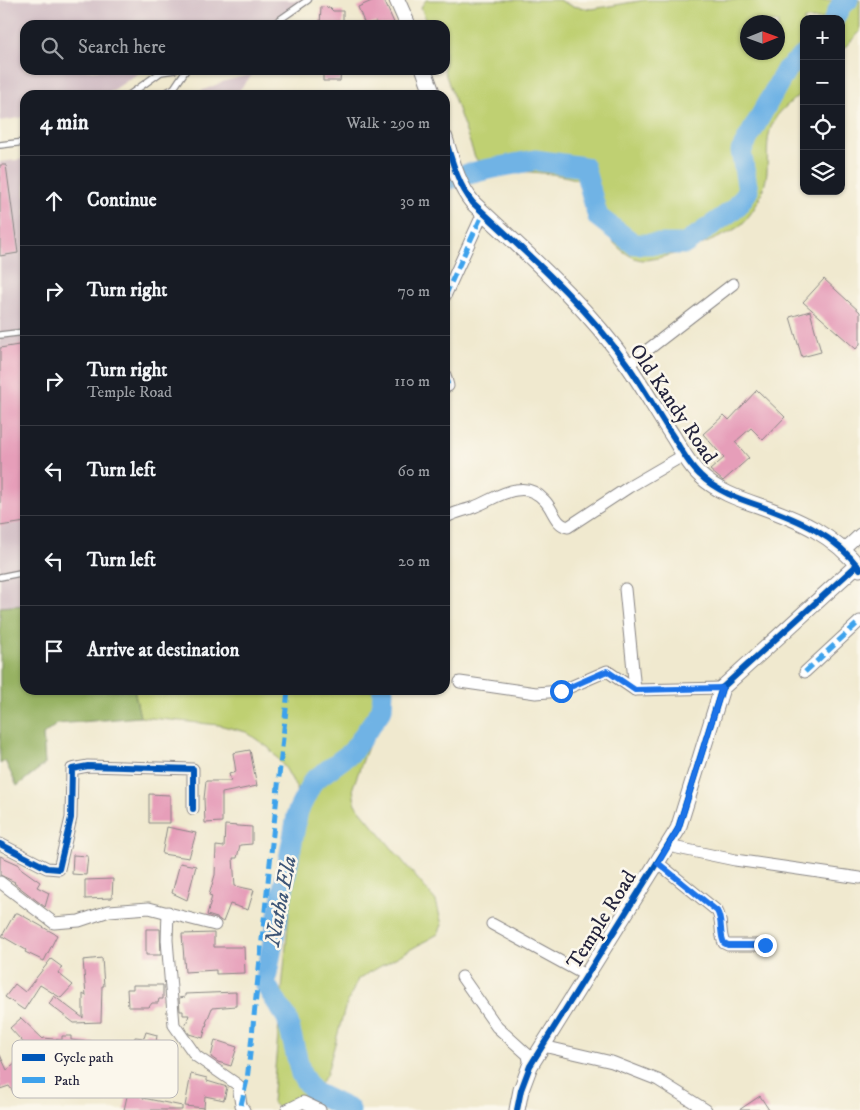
<!DOCTYPE html>
<meta charset="utf-8">
<style>
:root{--surface:#171b24;--page:#20242c;--text:#f1f3f6;--muted:#9ea1a6;--line:#363941}
body{margin:0;font-family:"IM FELL DW Pica",serif;background:var(--page);color:var(--text)}
.controls{position:absolute;right:15px;top:15px;display:grid;overflow:hidden;border-radius:10px;box-shadow:0 1px 4px #0004}
.controls button{width:45px;height:45px;display:grid;place-items:center;padding:0;border:0;border-bottom:1px solid var(--line);background:var(--surface);color:var(--text);font:25px sans-serif}
.compass{position:absolute;left:740px;top:15px;width:45px;height:45px;border-radius:50%;background:var(--surface);box-shadow:0 1px 4px #0004;rotate:89deg}
.stop{position:absolute;width:15px;height:15px;margin:-11px;border:4px solid #1a73e8;border-radius:50%;background:#fff}
.stop.end{background:#1a73e8;border-color:#fff;box-shadow:0 1px 5px #0008}
.list{margin:0;padding:0;list-style:none}
h2{display:flex;justify-content:space-between;align-items:center;height:65px;margin:0;padding:0 20px;font-size:21px}
h2 small{font-size:16px;font-weight:400;color:var(--muted)}
.list li{display:grid;grid-template-columns:32px 1fr auto;gap:15px;align-items:center;box-sizing:border-box;height:90px;padding:0 20px;border-top:1px solid var(--line)}
.list b{display:block;font-size:19px;white-space:nowrap}
.list p{margin:0;font-size:16px;white-space:nowrap;color:var(--muted)}
.list em{font-size:16px;font-style:normal;color:var(--muted)}
.icon{flex:none;width:28px;height:28px;fill:none;stroke:currentColor;stroke-width:2;stroke-linecap:round;stroke-linejoin:round}
.map{position:relative;flex:none;width:860px;height:1110px;overflow:hidden}
.search{position:absolute;background:var(--surface);box-shadow:0 1px 4px #0004;left:20px;top:20px;width:430px;height:55px;display:flex;align-items:center;gap:12px;box-sizing:border-box;padding:0 18px;border-radius:15px;color:var(--muted);font-size:19px}
.panel{position:absolute;background:var(--surface);box-shadow:0 1px 4px #0004;left:20px;top:90px;width:430px;height:605px;border-radius:15px}
.map>svg:first-child{display:block}
</style>
<div class="map">
<svg width="860" height="1110" viewBox="0 0 860 1110">
<rect width="100%" height="100%" fill="#fbf7ec"/>
<filter id="ink" filterUnits="userSpaceOnUse"><feTurbulence type="fractalNoise" baseFrequency=".02" numOctaves="2"/><feDisplacementMap in="SourceGraphic" scale="10" xChannelSelector="R" yChannelSelector="G"/><feConvolveMatrix kernelMatrix="1 2 1 2 8 2 1 2 1" color-interpolation-filters="sRGB"/></filter>
<filter id="wash" filterUnits="userSpaceOnUse"><feTurbulence type="fractalNoise" baseFrequency=".0096" numOctaves="4" result="noise"/><feDisplacementMap in="SourceGraphic" scale="20" xChannelSelector="R" yChannelSelector="G"/><feGaussianBlur stdDeviation="1.12" result="paint"/><feColorMatrix in="noise" values="0 0 0 0 0 0 0 0 0 0 0 0 0 0 0 0 0 1.4 0 .05"/><feComposite in="paint" operator="in"/></filter>
<g filter="url(#wash)">
<rect width="100%" height="100%" fill="#f0e9cf"/>
<!-- industrial -->
<g fill="#d2bec5">
<polygon points="0,0 308,0 278,22 267,25 25,25 25,70 143,70 106,95 25,95 25,117 0,121"/>
<polygon points="253,74 235,95 192,95 225,81"/>
<polygon points="25,159 25,605 0,607 0,162"/>
</g>
<!-- green -->
<g fill="#bfd072" stroke="#707956" fill-rule="evenodd">
<path d="M426,0H559L572,6L592,9L645,0H860V32L841,51V19H804V90C796,98 780,110 775,119C765,136 768,153 767,171C766,190 755,211 742,224C727,238 663,260 643,260C633,260 617,248 612,240C603,227 602,196 588,185C570,171 508,171 484,170L475,157L444,70L445,25H428L421,7ZM748,22H778V52H748Z"/>
<polygon points="134,690 383,690 382,709 353,787 355,804 436,901 442,925 438,934 358,979 345,1008 326,1076 313,1092 288,1110 280,1110 272,1102 298,811 296,787 286,769 269,748 246,732 219,725 140,717"/>
</g>
<!-- forest -->
<polygon fill="#97b264" stroke="#5c6a50" points="25,605 25,690 134,690 140,717 57,724 43,735 45,764 17,786 5,761 0,764 0,607"/>
<g fill="none" stroke-linecap="round" stroke-linejoin="round">
<!-- river -->
<g stroke="#6fb3e5" stroke-width="21">
<polyline points="834,19 841,5 848,0"/>
<polyline points="445,180 484,170 535,160 584,167 598,217 634,244 685,244 736,208 748,191 741,151 786,70 804,55"/>
<polyline points="350,1110 313,1092 301,1074 287,1018 265,984 298,811 313,781 352,752 382,709 383,690"/>
</g>
</g>
<g id="blocks">
<!-- building -->
<g fill="#e69eb9">
<polygon points="374,0 384,0 395,25 377,25 376,22 365,25 358,7"/>
<polygon points="321,7 330,8 333,11 343,11 343,25 320,25"/>
<polygon points="323,70 341,70 340,81 323,81"/>
<polygon points="0,165 6,165 18,253 0,256"/>
<polygon points="824,279 860,312 860,344 856,349 803,302"/>
<polygon points="810,311 821,352 802,357 790,317"/>
<polygon points="25,344 25,522 0,526 0,348"/>
<polygon points="757,390 785,417 763,440 751,428 735,442 749,458 723,481 710,470 724,458 703,434 724,415 729,420"/>
<polygon points="250,750 257,786 222,793 222,822 205,823 204,799 206,781 231,781 229,774 236,772 233,753"/>
<polygon points="149,794 170,795 170,823 149,823"/>
<polygon points="225,825 252,827 252,844 240,845 237,858 233,858 235,886 254,890 248,910 230,904 223,922 217,918 207,915 212,896 209,895 215,875 216,846 224,847"/>
<polygon points="167,827 196,833 189,858 162,854"/>
<polygon points="73,855 88,856 86,875 72,874"/>
<polygon points="0,856 20,865 19,867 40,882 37,887 49,893 45,907 14,883 15,882 0,875"/>
<polygon points="180,863 196,866 187,900 172,893"/>
<polygon points="113,879 112,898 85,899 85,880"/>
<polygon points="15,913 18,913 57,935 44,961 25,952 26,950 2,936"/>
<polygon points="146,929 160,929 161,955 146,955"/>
<polygon points="214,933 214,947 244,947 245,973 216,974 216,970 185,972 182,934"/>
<polygon points="102,958 104,986 102,986 101,1022 74,1023 49,1004 54,996 83,1018 83,994 86,996 83,960"/>
<polygon points="51,959 62,967 58,973 73,985 61,998 40,985 24,1010 5,997 15,984 25,992"/>
<polygon points="133,985 163,985 163,999 159,999 158,1003 152,1003 149,1007 128,1007 127,989 133,989"/>
<polygon points="236,992 236,1006 212,1008 206,1023 207,1023 203,1038 189,1034 185,1027 189,1015 183,1015 183,1011 180,1011 179,998 185,997 185,994"/>
<polygon points="21,1018 43,1039 44,1038 62,1040 62,1036 71,1036 71,1040 95,1043 95,1045 73,1048 74,1055 57,1055 42,1069 27,1052 30,1050 10,1028"/>
<polygon points="146,1032 157,1035 156,1043 173,1048 166,1074 148,1068 143,1098 182,1106 182,1110 124,1110 129,1087 122,1086 125,1069 129,1069 135,1037 144,1038"/>
<polygon points="215,1040 237,1047 231,1066 218,1062 211,1057"/>
<polygon points="0,1055 7,1070 19,1061 31,1083 17,1097 9,1086 0,1089"/>
<polygon points="191,1074 207,1078 207,1081 227,1087 224,1100 205,1096 204,1108 185,1106"/>
<polygon points="760,1096 769,1110 739,1110"/>
</g>
</g>
</g>
<g filter="url(#ink)">
<use href="#blocks" fill-opacity="0" stroke="#898685" stroke-width="1"/>
<g fill="none" stroke-linecap="round" stroke-linejoin="round">
<defs>
<g id="lane">
<polyline points="272,25 308,0"/>
<polyline points="129,95 161,72 174,70"/>
<polyline points="162,95 174,88 186,70"/>
<polyline points="0,145 25,142"/>
<polyline points="0,335 25,332"/>
<polyline points="0,577 25,572"/>
</g>
<g id="street">
<polyline points="445,296 483,213"/>
<polyline points="628,365 733,284"/>
<polyline points="445,375 448,386"/>
<path d="M445,518C454,512 464,511 474,507C487,502 502,492 516,490C527,488 537,492 544,500C553,508 555,525 568,527L629,487L684,455"/>
<polyline points="844,549 860,534"/>
<polyline points="625,589 635,690"/>
<polyline points="805,672 860,621"/>
<polyline points="460,682 536,693 561,691 607,671 635,690 722,688"/>
<polyline points="0,844 47,868 59,869 71,818 72,769 88,766 193,769 193,809"/>
<polyline points="668,846 735,860 860,878"/>
<path d="M658,863L717,911C723,921 719,933 724,943L728,945H765"/>
<polyline points="0,882 54,923 79,921 109,911 149,908 215,925"/>
<polyline points="168,912 167,940 174,1025 196,1056 238,1085 241,1105 244,1110"/>
<polyline points="492,924 587,976"/>
<polyline points="462,977 497,1027 528,1055 530,1066"/>
<polyline points="543,1046 612,1062 658,1080 706,1110"/>
<polyline points="287,1110 303,1102 320,1110"/>
</g>
<g id="secondary">
<polyline points="397,0 408,25"/>
<polyline points="424,70 433,95"/>
<path d="M445,138C452,161 458,185 473,203C527,254 584,303 627,364C644,388 658,414 674,438C681,450 689,465 700,475C716,491 739,499 760,506C799,520 835,535 860,569"/>
<polyline points="517,1110 521,1090 530,1066 678,829 722,688 857,565"/>
</g>
</defs>
<!-- lane casing -->
<use href="#lane" stroke="#898685" stroke-width="8"/>
<!-- street casing -->
<use href="#street" stroke="#898685" stroke-width="13"/>
<!-- secondary casing -->
<use href="#secondary" stroke="#898685" stroke-width="17"/>
<!-- lane -->
<use href="#lane" stroke="#fff" stroke-width="5.5"/>
<!-- street -->
<use href="#street" stroke="#fff" stroke-width="11"/>
<!-- secondary -->
<use href="#secondary" stroke="#fff" stroke-width="15"/>
<!-- quiet -->
<g stroke="#3ea2ec" stroke-width="5" stroke-dasharray="10 5" stroke-linecap="butt">
<polyline points="445,296 483,213"/>
<polyline points="445,375 448,386"/>
<polyline points="805,672 860,621"/>
<polyline points="241,1105 247,1080 251,1045 288,690"/>
</g>
<defs>
<g id="cycleway">
<path d="M445,138C452,161 458,185 473,203C527,254 584,303 627,364C644,388 658,414 674,438C681,450 689,465 700,475C716,491 739,499 760,506C799,520 835,535 860,569"/>
<polyline points="0,844 47,868 59,869 71,818 72,769 88,766 193,769 193,809"/>
<polyline points="517,1110 521,1090 530,1066 678,829 722,688 857,565"/>
</g>
</defs>
<!-- cycleway casing -->
<use href="#cycleway" stroke="#fbf7ec" stroke-width="9"/>
<!-- cycleway -->
<use href="#cycleway" stroke="#0057b8" stroke-width="6"/>
</g>
</g>
<g fill="none" stroke-linecap="round" stroke-linejoin="round" filter="url(#ink)">
<!-- route -->
<path stroke="#1a73e8" stroke-width="6" d="M561,691L607,671L635,690L722,688L678,829L658,863L717,911C723,921 719,933 724,943L728,945H765"/>
</g>
<g text-anchor="middle" dominant-baseline="central" stroke-width="5" stroke-linejoin="round" paint-order="stroke">
<!-- street labels -->
<g font-size="21" fill="#22223b" stroke="#fbf7ec">
<text transform="translate(673 404) rotate(56)">Old Kandy Road</text>
<text transform="translate(602 920) rotate(-58)">Temple Road</text>
</g>
<!-- water labels -->
<g font-size="22" font-style="italic" fill="#3d5576" stroke="#fbf7ec">
<text transform="translate(281 901) rotate(-79)">Natha Ela</text>
</g>
</g>
<!-- legend -->
<rect x="12" y="1040" width="166" height="58" rx="8" fill="#fbf7ec" stroke="#bab7b7" stroke-width="1"/>
<rect x="22" y="1054" width="23" height="7" fill="#0057b8"/>
<rect x="22" y="1077" width="23" height="6" fill="#3ea2ec"/>
<g font-size="14" fill="#22223b">
<text x="54" y="1062">Cycle path</text>
<text x="54" y="1085">Path</text>
</g>
</svg>
<div class="controls">
<button>+</button>
<button>−</button>
<button><svg class="icon" aria-label="locate" viewBox="0 0 24 24"><circle cx="12" cy="12" r="6"/><path d="M12 2v4M12 18v4M2 12h4M18 12h4"/></svg></button>
<button><svg class="icon" aria-label="layers" viewBox="0 0 24 24"><path d="M12 4l9 5-9 5-9-5zM3 14l9 5 9-5"/></svg></button>
</div>
<svg class="compass" viewBox="-18 -18 36 36"><path d="M0-13l5 13h-10z" fill="#e53935"/><path d="M0 13l5-13h-10z" fill="#9ea1a6"/></svg>
<div class="stop" style="left:561px;top:691px"></div>
<div class="stop end" style="left:765px;top:945px"></div>
<div class="search"><svg class="icon" aria-label="search" viewBox="0 0 24 24"><circle cx="10" cy="10" r="6"/><path d="M15 15l6 6"/></svg>Search here</div>
<section class="panel">
<h2>4 min<small>Walk · 290 m</small></h2>
<ul class="list">
<li><svg class="icon" aria-label="ahead" viewBox="0 0 24 24"><path d="M12 20V5M6 11l6-6 6 6"/></svg><div><b>Continue</b></div><em>30 m</em></li>
<li><svg class="icon" aria-label="right" viewBox="0 0 24 24"><path d="M7 20v-9h11M14 6l5 5-5 5"/></svg><div><b>Turn right</b></div><em>70 m</em></li>
<li><svg class="icon" aria-label="right" viewBox="0 0 24 24"><path d="M7 20v-9h11M14 6l5 5-5 5"/></svg><div><b>Turn right</b><p>Temple Road</p></div><em>110 m</em></li>
<li><svg class="icon" aria-label="left" viewBox="0 0 24 24"><path d="M17 20v-9H6M10 6l-5 5 5 5"/></svg><div><b>Turn left</b></div><em>60 m</em></li>
<li><svg class="icon" aria-label="left" viewBox="0 0 24 24"><path d="M17 20v-9H6M10 6l-5 5 5 5"/></svg><div><b>Turn left</b></div><em>20 m</em></li>
<li><svg class="icon" aria-label="arrive" viewBox="0 0 24 24"><path d="M6 21V4h12l-3 4 3 4H6"/></svg><div><b>Arrive at destination</b></div></li>
</ul>
</section>
</div>
